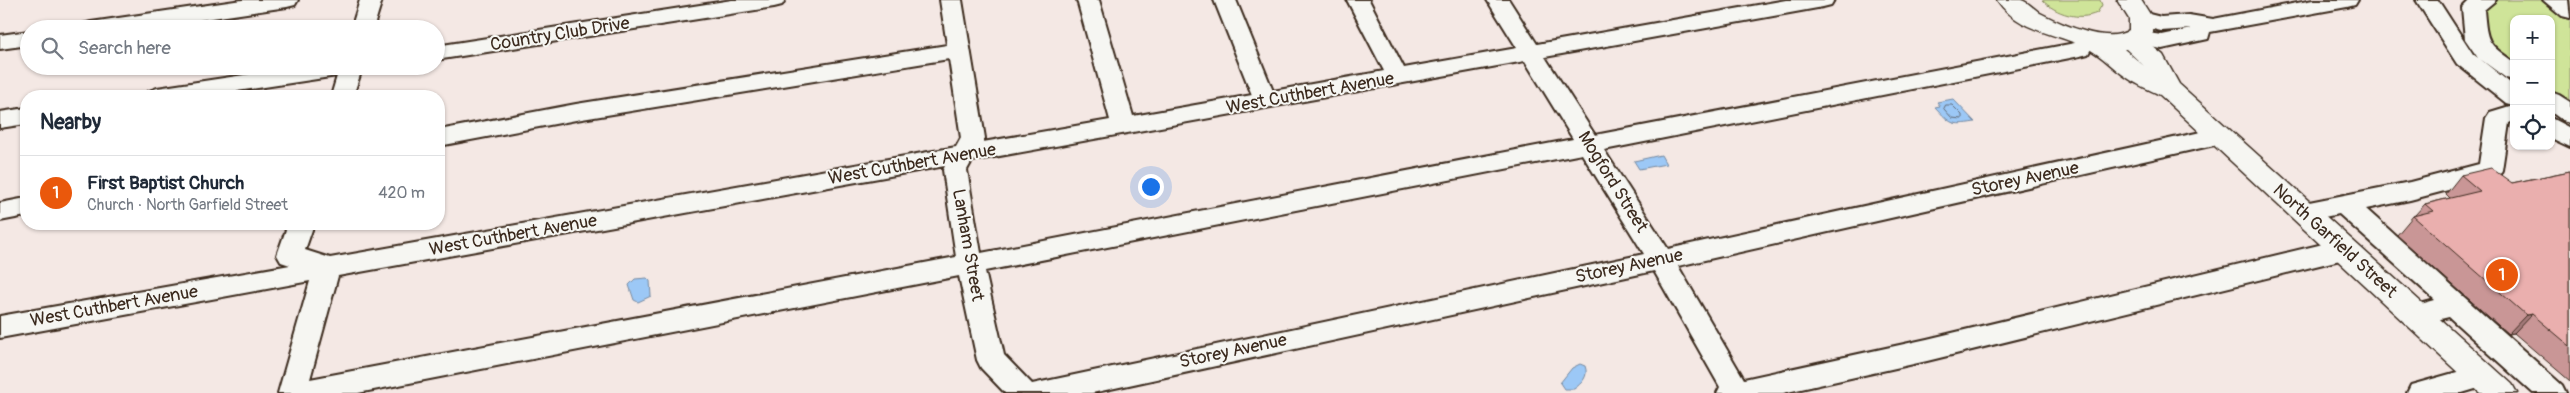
<!DOCTYPE html>
<meta charset="utf-8">
<style>
:root{--surface:#fff;--page:#f2f2f3;--text:#1f2937;--muted:#747a83;--line:#e0e1e3;--accent:#ea580c}
body{margin:0;font-family:Pangolin,sans-serif;background:var(--page);color:var(--text)}
.controls{position:absolute;right:15px;top:15px;display:grid;overflow:hidden;border-radius:10px;box-shadow:0 1px 4px #0004}
.controls button{width:45px;height:45px;display:grid;place-items:center;padding:0;border:0;border-bottom:1px solid var(--line);background:var(--surface);color:var(--text);font:25px sans-serif}
.you{position:absolute;left:1150px;top:186px;width:18px;height:18px;margin:-12px;border:4px solid #fff;border-radius:50%;background:#1a73e8;box-shadow:0 0 0 8px #1a73e833}
.badge{display:grid;place-items:center;width:32px;height:32px;border-radius:50%;background:var(--accent);color:#fff;font-size:16px;font-weight:700}
.pin{position:absolute;translate:-50% -50%;border:2px solid #fff;box-shadow:0 1px 5px #0006}
.list{margin:0;padding:0;list-style:none}
h2{display:flex;justify-content:space-between;align-items:center;height:65px;margin:0;padding:0 20px;font-size:21px}
h2 small{font-size:16px;font-weight:400;color:var(--muted)}
.list li{display:grid;grid-template-columns:32px 1fr auto;gap:15px;align-items:center;box-sizing:border-box;height:75px;padding:0 20px;border-top:1px solid var(--line)}
.list b{display:block;font-size:19px;white-space:nowrap}
.list p{margin:0;font-size:16px;white-space:nowrap;color:var(--muted)}
.list em{font-size:16px;font-style:normal;color:var(--muted)}
.icon{flex:none;width:28px;height:28px;fill:none;stroke:currentColor;stroke-width:2;stroke-linecap:round;stroke-linejoin:round}
.map{position:relative;flex:none;width:2570px;height:393px;overflow:hidden}
.search{position:absolute;background:var(--surface);box-shadow:0 1px 4px #0004;left:20px;top:20px;width:425px;height:55px;display:flex;align-items:center;gap:12px;box-sizing:border-box;padding:0 18px;border-radius:28px;color:var(--muted);font-size:19px}
.panel{position:absolute;background:var(--surface);box-shadow:0 1px 4px #0004;left:20px;top:90px;width:425px;height:140px;border-radius:20px}
.map>svg:first-child{display:block}
</style>
<div class="map">
<svg width="2570" height="393" viewBox="0 0 2570 393">
<rect width="100%" height="100%" fill="#f4e8e4"/>
<filter id="ink" filterUnits="userSpaceOnUse"><feTurbulence type="fractalNoise" baseFrequency=".02" numOctaves="2"/><feDisplacementMap in="SourceGraphic" scale="10" xChannelSelector="R" yChannelSelector="G"/><feConvolveMatrix kernelMatrix="1 2 1 2 8 2 1 2 1" color-interpolation-filters="sRGB"/></filter>
<g filter="url(#ink)">
<!-- green -->
<g fill="#cfe499" stroke="#85875c">
<path d="M2042,0H2100L2102,5L2097,13C2079,21 2056,14 2042,0Z"/>
<polygon points="2478,0 2570,0 2570,119 2551,105 2551,19 2514,19 2514,77 2471,20"/>
</g>
<!-- water -->
<g fill="#9cc8f6" stroke="#7589a0">
<path d="M1953,99L1975,122C1951,126 1951,124 1935,107L1940,106L1937,102Z"/>
<polygon points="1661,155 1666,164 1639,169 1634,161"/>
<polygon points="647,278 650,281 651,296 638,302 634,300 629,285 635,279"/>
<path d="M1580,364L1585,366C1589,376 1582,383 1574,389H1564L1560,383L1572,368Z"/>
</g>
<g fill="none" stroke-linecap="round" stroke-linejoin="round">
<!-- shore -->
<polygon stroke="#626974" stroke-width="1" points="1946,105 1952,105 1962,115 1962,119 1952,118 1944,109"/>
<defs>
<g id="minor">
<polygon points="242,0 298,0 295,5 287,7 138,29 80,29 83,24 91,22"/>
<polygon points="360,0 382,0 373,29 351,29"/>
<polygon points="732,0 785,0 782,5 774,7 436,60 436,46"/>
<path d="M940,0H962L985,138L983,142L1110,120L1077,0H1099L1133,116L1252,95L1214,0H1236L1273,91L1384,71L1347,0H1369L1404,68L1517,48L1487,0H1509L1537,44L1786,0H1834L1831,5L1823,7L1545,57L1595,135L2080,42L2088,44L2091,49L2088,54L2080,56L1604,150L1668,249L2219,128L2227,130L2231,136L2227,142L2219,144L1678,266L1744,379L1927,339L2344,239L2353,242L2357,249L2353,256L2344,259L1927,361L1783,393H1717L1720,387L1654,271L1092,393H1005L981,368L977,360L959,276L358,393H278L310,281L0,338V316L290,265L281,262L277,255L288,224H314L305,250L330,258L956,147L961,138L949,59L576,120L439,146V130L576,104L947,45ZM1525,61L1573,139L981,253L967,170L972,161ZM1582,154L1644,254L1032,384L1004,355L985,271ZM945,166L943,170L956,257L310,379L338,276Z"/>
<polygon points="2313,0 2358,0 2355,5 2347,7 2210,32 2208,39 2162,49 2125,43 2122,38 2125,33 2133,31 2162,35 2191,29 2161,31 2133,24 2130,19 2133,14 2141,12 2161,17 2189,15 2213,19"/>
<path d="M2416,0H2438L2473,54L2478,58L2465,39L2462,8L2470,0H2496L2484,10C2487,43 2487,43 2514,62V80L2506,78L2480,59L2514,86V121L2509,123L2502,170L2499,176L2490,179L2410,200L2366,209L2562,385L2566,393H2533L2449,317L2416,325L2406,322L2402,315L2406,308L2435,300L2339,214L2304,221L2295,218L2291,212L2295,206L2304,203L2410,182L2479,164L2486,118L2490,112L2513,105L2506,103L2457,64Z"/>
<polygon points="2543,0 2568,0 2570,18 2562,16"/>
<polygon points="29,31 29,45 0,49 0,35"/>
<polygon points="303,66 363,66 353,96 331,96 337,76 204,96 145,96 149,91 157,88"/>
<polygon points="2551,92 2559,95 2570,102 2570,122 2562,120 2551,112"/>
<polygon points="26,108 26,124 0,128 0,112"/>
<polygon points="2551,118 2570,128 2570,147 2551,138"/>
<polygon points="26,198 26,216 0,221 0,203"/>
<polygon points="2482,365 2492,368 2496,376 2492,384 2462,393 2407,393 2411,385"/>
</g>
<path id="major" d="M1997,0C2004,0 2014,0 2021,0C2027,1 2034,9 2040,13C2061,24 2108,45 2129,30V19L2117,0H2141L2153,19V33L2146,41L2163,55L2179,84L2512,384L2517,393H2480L2160,95C2150,90 2138,85 2129,79C2113,69 2102,55 2085,47C2053,32 2019,32 1997,0ZM2124,49H2126L2144,66Z"/>
</defs>
<!-- minor casing -->
<use href="#minor" stroke="#3b2a1e" stroke-width="4"/>
<!-- major casing -->
<use href="#major" stroke="#3b2a1e" stroke-width="3"/>
<!-- minor -->
<use href="#minor" fill="#f6f6f2" fill-rule="evenodd"/>
<!-- major -->
<use href="#major" fill="#f6f6f2" fill-rule="evenodd"/>
</g>
<!-- wall -->
<polygon fill="#c99696" stroke="#3b2a1e" points="2570,171 2570,381 2514,333 2508,334 2397,235 2413,216 2415,215 2425,204 2450,198 2446,194 2461,175 2512,183"/>
<!-- shaded-wall -->
<polygon fill="#a47a7a" stroke="#3b2a1e" points="2532,314 2514,333 2508,334 2526,315"/>
<!-- building -->
<polygon fill="#eaafae" stroke="#3b2a1e" points="2491,168 2512,183 2570,171 2570,346 2532,314 2526,315 2413,216 2433,211 2425,204 2480,191 2461,175"/>
</g>
<g text-anchor="middle" dominant-baseline="central" stroke-width="4" stroke-linejoin="round" paint-order="stroke">
<!-- street labels -->
<g font-size="18" fill="#3b2a1e" stroke="#f6f6f2">
<text transform="translate(560 34) rotate(-9)">Country Club Drive</text>
<text transform="translate(1310 93) rotate(-10)">West Cuthbert Avenue</text>
<text transform="translate(912 164) rotate(-10)">West Cuthbert Avenue</text>
<text transform="translate(2025 179) rotate(-12)">Storey Avenue</text>
<text transform="translate(1613 182) rotate(58)">Mogford Street</text>
<text transform="translate(513 235) rotate(-10)">West Cuthbert Avenue</text>
<text transform="translate(2335 241) rotate(42)">North Garfield Street</text>
<text transform="translate(968 245) rotate(80)">Lanham Street</text>
<text transform="translate(1629 266) rotate(-12)">Storey Avenue</text>
<text transform="translate(114 306) rotate(-10)">West Cuthbert Avenue</text>
<text transform="translate(1233 351) rotate(-12)">Storey Avenue</text>
</g>
</g>
</svg>
<div class="controls">
<button>+</button>
<button>−</button>
<button><svg class="icon" aria-label="locate" viewBox="0 0 24 24"><circle cx="12" cy="12" r="6"/><path d="M12 2v4M12 18v4M2 12h4M18 12h4"/></svg></button>
</div>
<div class="you"></div>
<div class="pin badge" style="left:2502px;top:275px">1</div>
<div class="search"><svg class="icon" aria-label="search" viewBox="0 0 24 24"><circle cx="10" cy="10" r="6"/><path d="M15 15l6 6"/></svg>Search here</div>
<section class="panel">
<h2>Nearby<small></small></h2>
<ul class="list">
<li><span class="badge">1</span><div><b>First Baptist Church</b><p>Church · North Garfield Street</p></div><em>420 m</em></li>
</ul>
</section>
</div>
